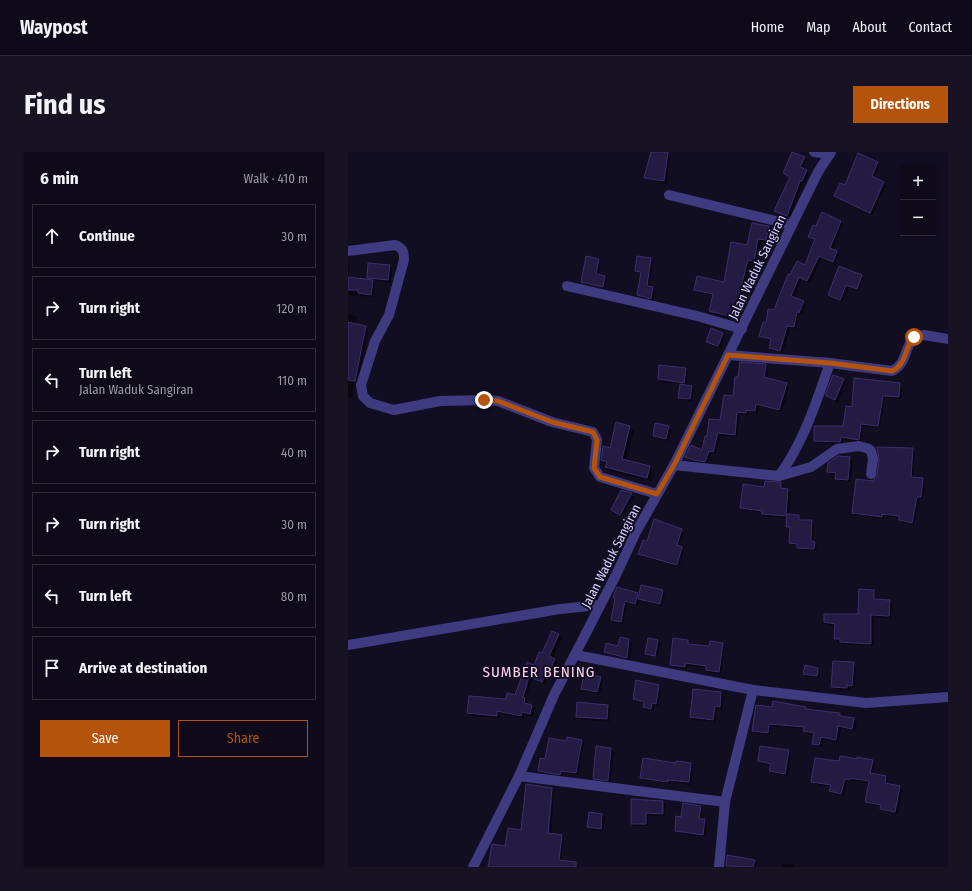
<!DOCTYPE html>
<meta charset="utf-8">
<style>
:root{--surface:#0e0a1a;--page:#171323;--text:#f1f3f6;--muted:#9b9aa2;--line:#2e2b39;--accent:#b45309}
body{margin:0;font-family:"Fira Sans Condensed",sans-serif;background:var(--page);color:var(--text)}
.controls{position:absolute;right:12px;top:12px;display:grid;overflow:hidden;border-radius:0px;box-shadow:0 1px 3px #0004}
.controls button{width:36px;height:36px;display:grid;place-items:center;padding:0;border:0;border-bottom:1px solid var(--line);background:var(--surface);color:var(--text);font:20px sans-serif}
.stop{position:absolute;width:12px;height:12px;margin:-9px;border:3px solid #b45309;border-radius:50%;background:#fff}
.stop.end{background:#b45309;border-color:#fff;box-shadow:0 1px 4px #0008}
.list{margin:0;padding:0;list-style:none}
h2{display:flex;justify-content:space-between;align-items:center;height:52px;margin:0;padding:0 16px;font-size:17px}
h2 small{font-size:13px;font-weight:400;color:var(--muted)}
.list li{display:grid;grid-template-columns:26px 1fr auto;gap:12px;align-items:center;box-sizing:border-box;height:64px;margin:0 8px 8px;padding:0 8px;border:1px solid var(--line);border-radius:0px}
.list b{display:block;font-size:15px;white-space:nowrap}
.list p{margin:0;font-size:13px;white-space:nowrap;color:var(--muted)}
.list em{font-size:13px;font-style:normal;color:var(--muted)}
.actions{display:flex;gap:8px;padding:12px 16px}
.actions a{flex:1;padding:9px 0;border:1px solid var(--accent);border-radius:0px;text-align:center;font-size:14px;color:var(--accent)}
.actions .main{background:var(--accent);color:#fff}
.icon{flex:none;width:22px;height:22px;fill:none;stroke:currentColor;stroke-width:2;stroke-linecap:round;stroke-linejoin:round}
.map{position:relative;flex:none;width:600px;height:715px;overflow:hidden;border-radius:0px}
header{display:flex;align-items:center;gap:24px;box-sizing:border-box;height:56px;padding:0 20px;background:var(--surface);border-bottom:1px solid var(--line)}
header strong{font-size:19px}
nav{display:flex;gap:22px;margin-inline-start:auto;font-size:14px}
.intro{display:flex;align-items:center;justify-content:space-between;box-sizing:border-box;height:96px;padding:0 24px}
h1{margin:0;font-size:28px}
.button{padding:10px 18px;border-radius:0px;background:var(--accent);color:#fff;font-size:14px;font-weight:700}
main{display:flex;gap:24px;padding:0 24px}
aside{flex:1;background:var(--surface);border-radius:0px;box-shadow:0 1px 3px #0004}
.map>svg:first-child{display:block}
</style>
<header>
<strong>Waypost</strong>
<nav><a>Home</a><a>Map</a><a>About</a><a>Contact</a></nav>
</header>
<div class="intro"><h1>Find us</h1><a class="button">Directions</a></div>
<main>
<aside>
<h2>6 min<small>Walk · 410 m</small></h2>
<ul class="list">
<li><svg class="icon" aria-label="ahead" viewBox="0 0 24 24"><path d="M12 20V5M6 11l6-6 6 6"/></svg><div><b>Continue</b></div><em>30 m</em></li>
<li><svg class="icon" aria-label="right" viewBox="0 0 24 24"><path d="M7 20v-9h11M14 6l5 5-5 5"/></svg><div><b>Turn right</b></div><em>120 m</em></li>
<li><svg class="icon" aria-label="left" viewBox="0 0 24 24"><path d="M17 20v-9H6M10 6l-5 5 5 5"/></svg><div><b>Turn left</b><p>Jalan Waduk Sangiran</p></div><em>110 m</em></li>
<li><svg class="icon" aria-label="right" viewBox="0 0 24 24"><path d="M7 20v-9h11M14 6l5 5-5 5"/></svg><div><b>Turn right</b></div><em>40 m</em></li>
<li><svg class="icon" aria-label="right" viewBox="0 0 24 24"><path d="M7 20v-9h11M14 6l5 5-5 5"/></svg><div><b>Turn right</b></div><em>30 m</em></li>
<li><svg class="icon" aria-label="left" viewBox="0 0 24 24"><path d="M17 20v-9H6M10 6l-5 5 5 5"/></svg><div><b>Turn left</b></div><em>80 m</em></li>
<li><svg class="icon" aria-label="arrive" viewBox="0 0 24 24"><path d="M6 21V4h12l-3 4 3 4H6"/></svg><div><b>Arrive at destination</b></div></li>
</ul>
<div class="actions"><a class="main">Save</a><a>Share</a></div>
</aside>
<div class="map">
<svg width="600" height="715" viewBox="0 0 600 715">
<rect width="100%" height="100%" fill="#120e22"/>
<!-- shadow -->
<g fill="#0007">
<polygon points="304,0 319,1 322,4 319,32 300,28 297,26"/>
<polygon points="445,0 459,8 455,17 461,21 457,31 455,30 442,66 428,58 443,25 436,21"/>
<polygon points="511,2 532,13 526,26 538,33 525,63 488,44 497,35"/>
<polygon points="493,70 495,72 485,98 491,102 487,112 474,106 462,131 454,127 446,146 458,152 454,162 451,161 448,177 442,176 435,201 425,199 422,196 424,189 415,186 412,184 427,159 443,124 457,114 468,89 461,84"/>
<polygon points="420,75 423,79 421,91 413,89 409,112 403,110 388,167 365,162 362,158 366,144 350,141 347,137 377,131 400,94"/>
<polygon points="303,107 305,110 301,136 307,139 305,149 293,146 290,143 293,122 288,119"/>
<polygon points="251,108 253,110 250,123 259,127 257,136 236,132 234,130"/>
<polygon points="0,110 2,112 1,126 23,128 20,125 21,112 42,114 44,117 43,131 24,128 27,131 25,145 0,143"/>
<polygon points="513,124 516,126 511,139 501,135 495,150 481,143"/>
<polygon points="0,161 9,165 8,173 18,175 20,177 10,231 6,231 4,246 0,246"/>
<polygon points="375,181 377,184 373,196 359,189"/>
<polygon points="417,213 420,216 419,227 438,232 441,235 434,260 411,254 410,262 401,260 400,263 392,262 389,285 373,284 368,302 364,301 359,312 349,311 341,308 339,305 355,300 385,246 391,226"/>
<polygon points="338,217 340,220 339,234 346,237 344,249 334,248 331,245 333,232 313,230 311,227"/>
<polygon points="495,228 498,231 490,250 481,246 479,243"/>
<polygon points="551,232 554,235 553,247 537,246 532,276 515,274 513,290 495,288 495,292 470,291 467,289 496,276 504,256"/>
<polygon points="282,275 286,279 278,309 302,315 306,319 303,329 262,319 254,308"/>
<polygon points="321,275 323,278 321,289 308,286 306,284"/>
<polygon points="565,297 567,300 565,326 574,327 577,329 575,347 572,347 566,373 554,371 552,366 536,364 536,367 507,363 505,361 525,330"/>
<polygon points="490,305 502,306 505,309 503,330 491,329 488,326 488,323 483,323 480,320"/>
<polygon points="418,330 433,331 436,334 435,337 440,338 443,340 441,363 451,364 453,369 464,369 466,372 465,391 469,393 468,399 453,398 450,394 445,393 442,390 443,378 439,375 439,366 417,364 415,361 396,358 393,356 417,336"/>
<polygon points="273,339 286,345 274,364 264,358"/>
<polygon points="333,378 336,381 331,395 336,398 331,415 294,404 291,402 300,391"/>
<polygon points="270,436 292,444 315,439 317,442 314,455 292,448 290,454 280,451 275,472 266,471 264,468"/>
<polygon points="526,439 528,442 528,448 542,449 545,452 543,466 526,465 526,494 495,492 490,490 487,487 488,474 480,473 477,470 511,463"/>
<polygon points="204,480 214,486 205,507 210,510 206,520 203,519 197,533 184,527 178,547 180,550 179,553 187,557 185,565 177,563 176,567 152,561 152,566 123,564 120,561 167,544 194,502"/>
<polygon points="301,487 310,489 313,491 310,504 300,502 300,504 298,502"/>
<polygon points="281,488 284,490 282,508 260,502 257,500 271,496"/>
<polygon points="339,489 342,493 362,495 374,492 377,495 373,522 362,521 359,516 340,514 339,517 326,515 323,512"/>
<polygon points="505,511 508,514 507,536 502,536 502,538 487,537 484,534"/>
<polygon points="470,517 473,519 471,526 459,524 456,521"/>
<polygon points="252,525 255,528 252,542 237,539 234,537"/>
<polygon points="311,534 313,536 310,554 307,553 306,559 298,558 296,555 296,551 289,550 286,547"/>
<polygon points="346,538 373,541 376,544 374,557 369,556 367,570 346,568 343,565"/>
<polygon points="259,554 262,556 261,570 231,567 229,565"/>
<polygon points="425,556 457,556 460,559 492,562 495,565 506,567 509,570 507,579 493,576 490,590 475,587 474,595 468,594 465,592 466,583 459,582 456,577 423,574 422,583 408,581 405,579"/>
<polygon points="233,588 236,591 230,623 215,621 215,625 193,621 191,619 198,608 219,590"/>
<polygon points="263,597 266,600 262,631 248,629 246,626"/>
<polygon points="441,599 443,602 440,624 425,622 423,619 423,614 414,611 411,609"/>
<polygon points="510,608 525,609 523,609 521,626 523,626 525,610 527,611 525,623 538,625 540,628 539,633 552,635 555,638 550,662 536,659 534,655 521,652 518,649 522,631 504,628 504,630 499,629 496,644 485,641 482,639 483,635 467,632 464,630 491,610"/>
<polygon points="329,612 343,612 345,614 343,633 323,630 323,632 296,628 293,626"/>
<polygon points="179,634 204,638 203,638 199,686 201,686 205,638 206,639 203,683 214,684 216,687 213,709 228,711 230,715 162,715 163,708 145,705 143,702 145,693 158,696 161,677 174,679"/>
<polygon points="284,648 315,650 318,652 317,664 300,664 300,674 286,674 284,671"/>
<polygon points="353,654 355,657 354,668 359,671 358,685 330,681 328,679 334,666"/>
<polygon points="242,661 254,663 257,665 255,679 243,677 240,675"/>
<polygon points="380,704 406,709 409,711 408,715 380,715"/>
<polygon points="435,712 444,712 447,715 435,715"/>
</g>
<!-- building -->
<g fill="#241b43" stroke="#3c2e6e">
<polygon points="303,0 320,0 316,29 296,26"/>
<polygon points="444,0 457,5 452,15 459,18 454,29 452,29 439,64 426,59 442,25 435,21"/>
<polygon points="510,1 530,10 524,24 536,30 522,61 486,44 492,31 497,33"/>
<polygon points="474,60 493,69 482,96 489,99 485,110 471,104 459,129 451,125 443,144 456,149 451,161 449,160 446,175 439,174 432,199 421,196 423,187 411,184 415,170 418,171 420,157 426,158 440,122 442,123 449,109 457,113 467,87 460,85 465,73 468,74"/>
<polygon points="404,71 421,74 418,88 410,87 406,109 400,108 385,165 361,159 365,142 346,138 349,124 376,130 383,90 399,93"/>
<polygon points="238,104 251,107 248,122 257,124 255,135 233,130"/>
<polygon points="289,104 303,106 299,134 305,135 303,147 289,143 293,120 287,119"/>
<polygon points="20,111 42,113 40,128 19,126"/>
<polygon points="491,114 514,123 509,137 498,133 492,148 480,143"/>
<polygon points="0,125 25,128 23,143 10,141 10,138 0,138"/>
<polygon points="0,170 18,174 7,229 0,228"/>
<polygon points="363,176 375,181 370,194 358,190"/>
<polygon points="392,210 418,212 416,225 439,231 431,258 408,252 407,259 398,258 398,261 389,260 387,283 370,281 365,300 361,299 357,310 345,308 337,305 343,293 354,298 357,284 359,284 361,267 372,268 376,243 385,244 387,225 390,225"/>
<polygon points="311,213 338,216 336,231 310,227"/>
<polygon points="485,223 496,227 487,248 477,243"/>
<polygon points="506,226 552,231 551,245 535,244 530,274 513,272 511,288 493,285 492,290 466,289 466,274 495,274 498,254 504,255"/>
<polygon points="332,232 344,234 342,247 330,246"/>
<polygon points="268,270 282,274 274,307 302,314 299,326 257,315 259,310 253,308 255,294 262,296"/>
<polygon points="307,271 321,274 318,287 305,284"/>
<polygon points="529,295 565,296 563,325 575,326 573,345 569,345 564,371 551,368 551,364 534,362 534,365 504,361 508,327 525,329 529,323 531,308"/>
<polygon points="490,304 502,305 500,328 487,327 488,321 479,320 480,311"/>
<polygon points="417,329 433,330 433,336 440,337 438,364 414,362 414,359 392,356 395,332 416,335"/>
<polygon points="273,338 284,341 272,363 263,358"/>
<polygon points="439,362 451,363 451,368 464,368 463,389 467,390 466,397 449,396 449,392 441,391 442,375 438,375"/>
<polygon points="306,367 334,377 329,393 334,395 329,413 290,402 295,388 299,389"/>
<polygon points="293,433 315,438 312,452 290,447"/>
<polygon points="269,435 290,441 287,452 277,449 273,470 263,468 267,446 265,445"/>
<polygon points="511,437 526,438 526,447 542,448 541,464 523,463 523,492 492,490 492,487 486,487 487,472 476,470 476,462 510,462"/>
<polygon points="204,479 211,482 201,504 207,507 202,518 200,517 194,530 181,525 175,545 177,546 176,551 184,553 182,562 174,560 173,564 149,559 149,564 119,561 121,544 158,547 159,541 167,543 179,510 186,513 191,500 194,501"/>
<polygon points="272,485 281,487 279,506 256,500 258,491 270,494"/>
<polygon points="300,486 310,488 307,504 297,502"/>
<polygon points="325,486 340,488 340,492 361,494 362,489 375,491 371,520 358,518 358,514 337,511 337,515 322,513"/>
<polygon points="485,509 506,510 504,534 499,533 499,536 483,535"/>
<polygon points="457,513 470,516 469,524 455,522"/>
<polygon points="236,521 253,525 249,540 233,537"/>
<polygon points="288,528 311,533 308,552 304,551 303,557 295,555 296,550 285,547"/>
<polygon points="345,537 373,540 372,555 367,554 365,568 342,565"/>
<polygon points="425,549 458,555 457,557 492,561 492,564 506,566 504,577 490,574 488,588 473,585 471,593 464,592 466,581 455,579 456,575 421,572 420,581 404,579 408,553 424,555"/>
<polygon points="229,550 260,553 259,567 228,565"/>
<polygon points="219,585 234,588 228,621 213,619 212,623 190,619 192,606 197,607 201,586 218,589"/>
<polygon points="248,594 263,596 260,629 245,627"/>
<polygon points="412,594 441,598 437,622 421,619 423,612 410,609"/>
<polygon points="492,604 509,607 509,605 525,608 522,621 538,624 537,631 552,634 547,660 532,657 533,653 517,650 521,629 502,626 502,628 497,627 493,642 481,639 483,633 463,630 467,606 491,609"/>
<polygon points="295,606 328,611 328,609 343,611 341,630 320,628 320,630 292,626"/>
<polygon points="178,632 204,636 200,681 214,683 211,708 228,710 228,715 140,715 144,692 157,694 160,676 173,678"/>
<polygon points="283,647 315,649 315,662 298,661 298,672 283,672"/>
<polygon points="335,651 353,654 351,667 357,667 355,683 327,679 328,664 333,665"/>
<polygon points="241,660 254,662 253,677 239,675"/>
<polygon points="379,703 407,708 405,715 378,714"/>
</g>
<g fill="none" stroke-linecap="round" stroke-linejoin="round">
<!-- minor -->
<g stroke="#3f3b80" stroke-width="10">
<polyline points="466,0 482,2"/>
<polyline points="321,43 444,73"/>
<path d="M0,99L47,93C55,96 56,100 56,108L41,163L27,189L13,233L15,244L22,251L46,258L92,249L136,248L150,249L204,270L245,280L249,288L246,316L252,325L309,342"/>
<polyline points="219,134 349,164 394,177"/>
<path d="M380,203L482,211L544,219C559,212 556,196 566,185L576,183L600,187"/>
<polyline points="326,313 431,324 463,315 489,297 511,294 521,297 523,299 525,307 523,322"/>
<path d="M431,324C456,290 468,250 482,211"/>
<polyline points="0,493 212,457 251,453"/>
<polyline points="228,503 405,538 518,551 600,545"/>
<polyline points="171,624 377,650"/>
<polyline points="125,715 171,624 206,543 268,423 288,380 326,313 470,20 483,0"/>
<polyline points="371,715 377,650 405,538"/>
</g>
</g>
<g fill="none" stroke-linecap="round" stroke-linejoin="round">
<!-- route -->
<path stroke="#b45309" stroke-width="5" d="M136,248L150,249L204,270L245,280L249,288L246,316L252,325L309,342L326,313L380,203L482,211L544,219C559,212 556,196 566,185"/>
</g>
<g text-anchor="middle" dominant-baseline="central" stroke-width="4" stroke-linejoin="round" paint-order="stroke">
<!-- street labels -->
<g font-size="13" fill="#d7d1fe" stroke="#120e22">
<text transform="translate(409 115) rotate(-64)">Jalan Waduk Sangiran</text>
<text transform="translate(263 404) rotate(-63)">Jalan Waduk Sangiran</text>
</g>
<!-- quarter labels -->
<g font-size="15" letter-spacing="1" fill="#fed3ed" stroke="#120e22">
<text x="191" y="520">SUMBER BENING</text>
</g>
</g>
</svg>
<div class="controls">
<button>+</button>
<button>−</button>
</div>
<div class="stop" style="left:566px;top:185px"></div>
<div class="stop end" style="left:136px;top:248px"></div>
</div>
</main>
